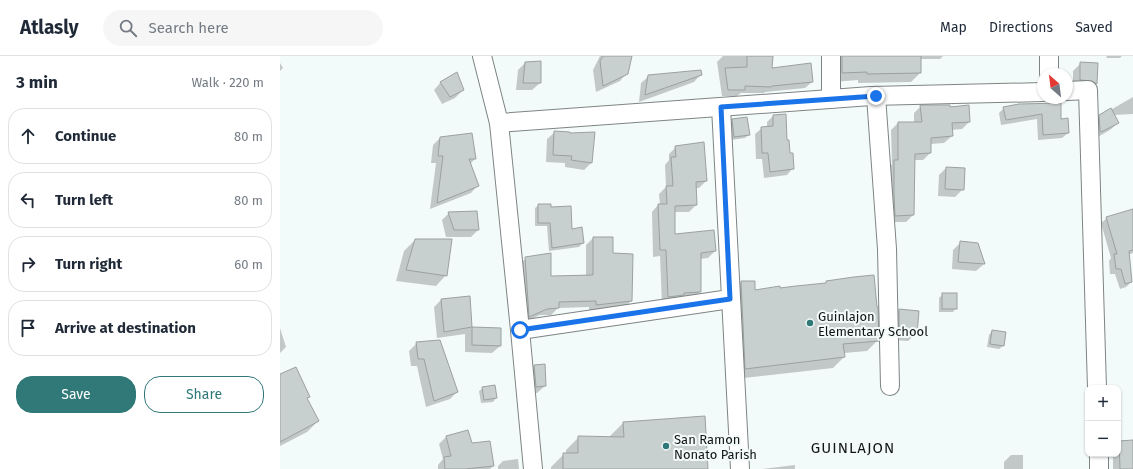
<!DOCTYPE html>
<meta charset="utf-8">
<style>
:root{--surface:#fff;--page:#f6f6f7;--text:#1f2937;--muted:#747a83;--line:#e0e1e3;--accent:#307978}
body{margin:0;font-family:"Fira Sans",sans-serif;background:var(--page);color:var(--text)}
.controls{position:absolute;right:12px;bottom:12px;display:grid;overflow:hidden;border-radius:8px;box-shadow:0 1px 3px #0004}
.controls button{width:36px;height:36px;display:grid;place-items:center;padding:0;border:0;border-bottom:1px solid var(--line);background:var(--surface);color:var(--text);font:20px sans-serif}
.compass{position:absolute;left:757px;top:12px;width:36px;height:36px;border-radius:50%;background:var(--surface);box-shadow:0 1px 3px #0004;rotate:332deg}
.stop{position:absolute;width:12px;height:12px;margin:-9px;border:3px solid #1a73e8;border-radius:50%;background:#fff}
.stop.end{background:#1a73e8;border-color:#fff;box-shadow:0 1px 4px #0008}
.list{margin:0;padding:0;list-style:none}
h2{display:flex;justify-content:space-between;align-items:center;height:52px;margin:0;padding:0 16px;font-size:17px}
h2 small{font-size:13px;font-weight:400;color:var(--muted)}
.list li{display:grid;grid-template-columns:26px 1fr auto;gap:12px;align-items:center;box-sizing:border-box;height:56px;margin:0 8px 8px;padding:0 8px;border:1px solid var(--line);border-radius:16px}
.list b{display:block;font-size:15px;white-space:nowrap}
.list em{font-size:13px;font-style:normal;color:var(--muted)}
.actions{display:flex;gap:8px;padding:12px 16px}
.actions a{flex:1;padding:9px 0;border:1px solid var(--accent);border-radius:16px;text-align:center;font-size:14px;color:var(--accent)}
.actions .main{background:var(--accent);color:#fff}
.icon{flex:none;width:22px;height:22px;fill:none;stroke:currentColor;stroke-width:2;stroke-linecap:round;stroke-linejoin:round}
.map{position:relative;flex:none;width:853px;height:413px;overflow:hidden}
header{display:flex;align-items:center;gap:24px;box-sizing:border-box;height:56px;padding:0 20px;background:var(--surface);border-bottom:1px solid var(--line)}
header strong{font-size:19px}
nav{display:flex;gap:22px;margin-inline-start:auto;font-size:14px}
.search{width:280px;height:36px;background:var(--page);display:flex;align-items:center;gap:10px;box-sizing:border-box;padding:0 14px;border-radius:22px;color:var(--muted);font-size:15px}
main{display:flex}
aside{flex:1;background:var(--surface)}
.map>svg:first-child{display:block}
</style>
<header>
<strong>Atlasly</strong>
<div class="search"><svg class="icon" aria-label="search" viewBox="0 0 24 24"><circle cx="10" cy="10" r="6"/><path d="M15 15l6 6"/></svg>Search here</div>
<nav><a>Map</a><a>Directions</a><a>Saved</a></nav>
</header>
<main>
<aside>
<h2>3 min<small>Walk · 220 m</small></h2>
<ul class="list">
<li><svg class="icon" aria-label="ahead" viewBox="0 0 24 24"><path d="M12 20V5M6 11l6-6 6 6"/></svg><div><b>Continue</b></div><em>80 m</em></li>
<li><svg class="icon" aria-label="left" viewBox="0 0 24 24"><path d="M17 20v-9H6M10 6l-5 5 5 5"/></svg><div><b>Turn left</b></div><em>80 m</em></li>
<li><svg class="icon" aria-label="right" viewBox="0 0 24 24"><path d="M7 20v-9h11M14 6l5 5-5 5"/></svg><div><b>Turn right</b></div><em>60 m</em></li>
<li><svg class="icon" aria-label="arrive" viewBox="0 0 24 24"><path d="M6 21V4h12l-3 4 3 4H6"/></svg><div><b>Arrive at destination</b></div></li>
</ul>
<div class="actions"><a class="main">Save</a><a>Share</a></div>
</aside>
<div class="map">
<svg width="853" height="413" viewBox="0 0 853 413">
<rect width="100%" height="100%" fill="#f3fafa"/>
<!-- shadow -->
<g fill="#0003">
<polygon points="320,0 351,0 347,17 340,25 316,36 313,14"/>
<polygon points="443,0 467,0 491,13 532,26 525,32 485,36 484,37 461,37 457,40 442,40 437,6"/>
<polygon points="560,0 663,0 660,3 640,3 640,17 631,26 578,27 578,24 553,26"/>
<polygon points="827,0 842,0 840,2 826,2"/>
<polygon points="0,7 3,12 0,15"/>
<polygon points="245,7 260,27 252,34 236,34 238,14"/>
<polygon points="801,7 816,8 816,28 809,35 793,31 793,15"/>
<polygon points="421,18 414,26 359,46 361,27 369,20"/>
<polygon points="161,26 183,34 175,42 162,48 154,34"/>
<polygon points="853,41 853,58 833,59 838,67 830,74 814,83 812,67 820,60"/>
<polygon points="740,49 780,64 788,77 782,82 758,84 757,63 721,69 719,57 724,52"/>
<polygon points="641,50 669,52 689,66 682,73 671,74 672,80 664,87 650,88 650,97 643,104 634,104 633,159 626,166 608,166 607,113 612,108 611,74 618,67 634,67 634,57"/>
<polygon points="493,60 506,85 513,112 507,119 484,122 482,103 476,103 475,78 482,72 487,72 487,66"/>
<polygon points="453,64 469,79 465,82 451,84 449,68"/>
<polygon points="275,76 311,107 304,114 285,111 285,107 266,106 267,83"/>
<polygon points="160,82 195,103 190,108 198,129 191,137 150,153 156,107 151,107 153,89"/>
<polygon points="396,91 426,125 419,132 415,132 416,149 409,156 394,156 394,179 435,195 428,202 420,203 420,236 413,243 382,248 380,200 373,201 372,156 378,149 380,149 379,138 386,131 385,109 389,104 389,98"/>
<polygon points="666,112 683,133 675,141 658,140 659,119"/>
<polygon points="259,149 270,152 303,187 299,191 269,195 267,170 255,170 255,152"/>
<polygon points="196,156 198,174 191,181 166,181 162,164 169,157"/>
<polygon points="853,157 853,197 848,199 851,226 846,231 840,233 835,218 830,218 829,205 831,202 821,167 827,162"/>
<polygon points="313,182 332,198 351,245 344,252 309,255 309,251 278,252 271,259 260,259 243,267 239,209 246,202 269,221 306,220 306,189"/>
<polygon points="135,184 166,219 156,230 116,225 124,195"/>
<polygon points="681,186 704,208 696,215 672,213 673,194"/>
<polygon points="461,226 474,235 598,284 587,295 564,297 564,301 553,312 455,323 450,237"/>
<polygon points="663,238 676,252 673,256 659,256 659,242"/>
<polygon points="189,241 191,272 220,273 220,290 212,297 185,296 185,278 157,282 154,251 161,244"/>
<polygon points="619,254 636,278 628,285 612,284 612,261"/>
<polygon points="0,272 6,291 0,297"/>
<polygon points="712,275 723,290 719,293 707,291 709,279"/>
<polygon points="137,287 177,336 170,343 146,351 137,310 131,310 129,295"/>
<polygon points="254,310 265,330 257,337 249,338 247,317"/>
<polygon points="0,319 29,340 26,344 38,365 27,376 0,390"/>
<polygon points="203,332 216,342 213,346 201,347 199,335"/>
<polygon points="343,367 427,413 271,413 271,411 284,398 286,398 286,394 299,381 330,382 330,380"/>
<polygon points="166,381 191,388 213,410 210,413 158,413 158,409 163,403 159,388"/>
<polygon points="853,385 853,413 833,413 833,398 838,398 838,387 839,386"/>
<polygon points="731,399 743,399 743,413 724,413 724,406"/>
<polygon points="238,403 239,413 218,413 218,410 223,405"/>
<polygon points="515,409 515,413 482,413"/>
</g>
<!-- building -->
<g fill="#c8cfcf" stroke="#9ba1a1">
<polygon points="323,0 352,0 348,18 323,30 320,5"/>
<polygon points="467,0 493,0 492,12 531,7 533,26 492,30 491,31 465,30 465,34 448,34 445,12 467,11"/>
<polygon points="562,0 641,0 641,17 587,18 587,16 562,17"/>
<polygon points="261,5 261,27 243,27 245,6"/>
<polygon points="800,6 818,7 817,28 812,25 800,24"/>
<polygon points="421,14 422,19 365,39 368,19"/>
<polygon points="177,16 184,34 170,41 160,26"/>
<polygon points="781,47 781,63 788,62 789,77 763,79 762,58 726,64 723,51 739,48"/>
<polygon points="640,49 670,49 670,51 689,49 690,66 672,67 673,80 651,82 651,97 635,98 634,159 615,160 614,138 614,104 618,104 618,66 642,66"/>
<polygon points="831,52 839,67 821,76 820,74 819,59"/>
<polygon points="506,58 507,84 509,84 510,97 513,97 514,113 490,116 488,97 482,97 481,71 493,70 493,59"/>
<polygon points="467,61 470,79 454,81 452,63"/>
<polygon points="274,75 290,76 290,77 315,76 312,107 291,104 292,100 273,99"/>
<polygon points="192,77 196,103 189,103 199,130 157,147 163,100 158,100 160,81"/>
<polygon points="424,86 427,125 416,126 417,149 395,150 395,178 434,174 436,195 421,197 421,236 404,237 404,239 388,241 386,194 380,194 378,148 387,148 386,130 393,130 391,101 396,101 395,90"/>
<polygon points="666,111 685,112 684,134 665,133"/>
<polygon points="258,148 271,148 271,151 291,150 292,173 302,171 304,187 272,192 270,167 258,167"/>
<polygon points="853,153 853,194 849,195 852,226 845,228 841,213 836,213 834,198 837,198 826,161"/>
<polygon points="197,155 199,174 174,174 168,156"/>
<polygon points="313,181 333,181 333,197 353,198 352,245 316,249 316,245 279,246 279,252 267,253 249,261 245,201 271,197 271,220 313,219"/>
<polygon points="135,183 172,183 167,220 126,214"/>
<polygon points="680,185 698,187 705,208 678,206"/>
<polygon points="594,219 597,251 598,251 599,285 563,288 565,301 465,313 461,225 475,225 475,234 500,230 500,232 516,230 546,227 546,225 574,221"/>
<rect x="662" y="237" width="15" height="16"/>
<polygon points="190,240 192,271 164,276 161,243"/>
<polygon points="619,253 639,255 637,278 619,276"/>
<polygon points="192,271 221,272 221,290 192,289"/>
<polygon points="712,274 726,276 724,290 710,288"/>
<polygon points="160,284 178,336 154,345 144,303 138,303 136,286"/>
<polygon points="265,308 266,330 256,331 254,309"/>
<polygon points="16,311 30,341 27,342 39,365 0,386 0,318"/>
<polygon points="215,329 217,342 204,344 202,331"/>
<polygon points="425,360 428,413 283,413 283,397 298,397 298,380 344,381 343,366"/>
<polygon points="188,374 192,387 210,385 214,410 185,413 165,413 164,401 171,400 166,380"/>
<polygon points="853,384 853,413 840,413 839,385"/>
</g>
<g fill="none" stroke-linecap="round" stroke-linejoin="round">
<defs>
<g id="minor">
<polyline points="202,0 219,67 240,274 253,413"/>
<polyline points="769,0 769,18"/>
<polyline points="787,35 808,34 817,332"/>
<polyline points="596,40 607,193 610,330"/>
<polyline points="551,43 551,0"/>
<polyline points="441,51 460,413"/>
<polyline points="219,67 591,40 763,36"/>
<polyline points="240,274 450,243"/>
<polyline points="819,398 819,413"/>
</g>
</defs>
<!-- minor casing -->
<use href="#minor" stroke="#7e8483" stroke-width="20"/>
<!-- minor -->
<use href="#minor" stroke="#fff" stroke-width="18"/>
</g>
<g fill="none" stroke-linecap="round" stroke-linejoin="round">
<!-- route -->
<polyline stroke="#1a73e8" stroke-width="5" points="240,274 450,243 441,51 596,40"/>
</g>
<!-- markers -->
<g fill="#307978" stroke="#f3fafa" stroke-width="1.5">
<circle cx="530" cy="267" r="4"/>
<circle cx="386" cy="390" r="4"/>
</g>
<g text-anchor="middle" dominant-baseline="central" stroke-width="4" stroke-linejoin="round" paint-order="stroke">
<!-- poi labels -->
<g font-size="13" fill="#131515" stroke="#f3fafa" text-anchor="start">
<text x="538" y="260">Guinlajon<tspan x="538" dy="15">Elementary School</tspan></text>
<text x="394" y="383">San Ramon<tspan x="394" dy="15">Nonato Parish</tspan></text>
</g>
<!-- quarter labels -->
<g font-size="15" letter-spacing="1" fill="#131515" stroke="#f3fafa">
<text x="573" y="392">GUINLAJON</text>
</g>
</g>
</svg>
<div class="controls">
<button>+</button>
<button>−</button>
</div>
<svg class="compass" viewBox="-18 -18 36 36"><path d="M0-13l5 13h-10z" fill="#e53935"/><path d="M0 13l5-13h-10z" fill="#747a83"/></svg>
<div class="stop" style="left:240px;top:274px"></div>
<div class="stop end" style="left:596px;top:40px"></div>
</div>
</main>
